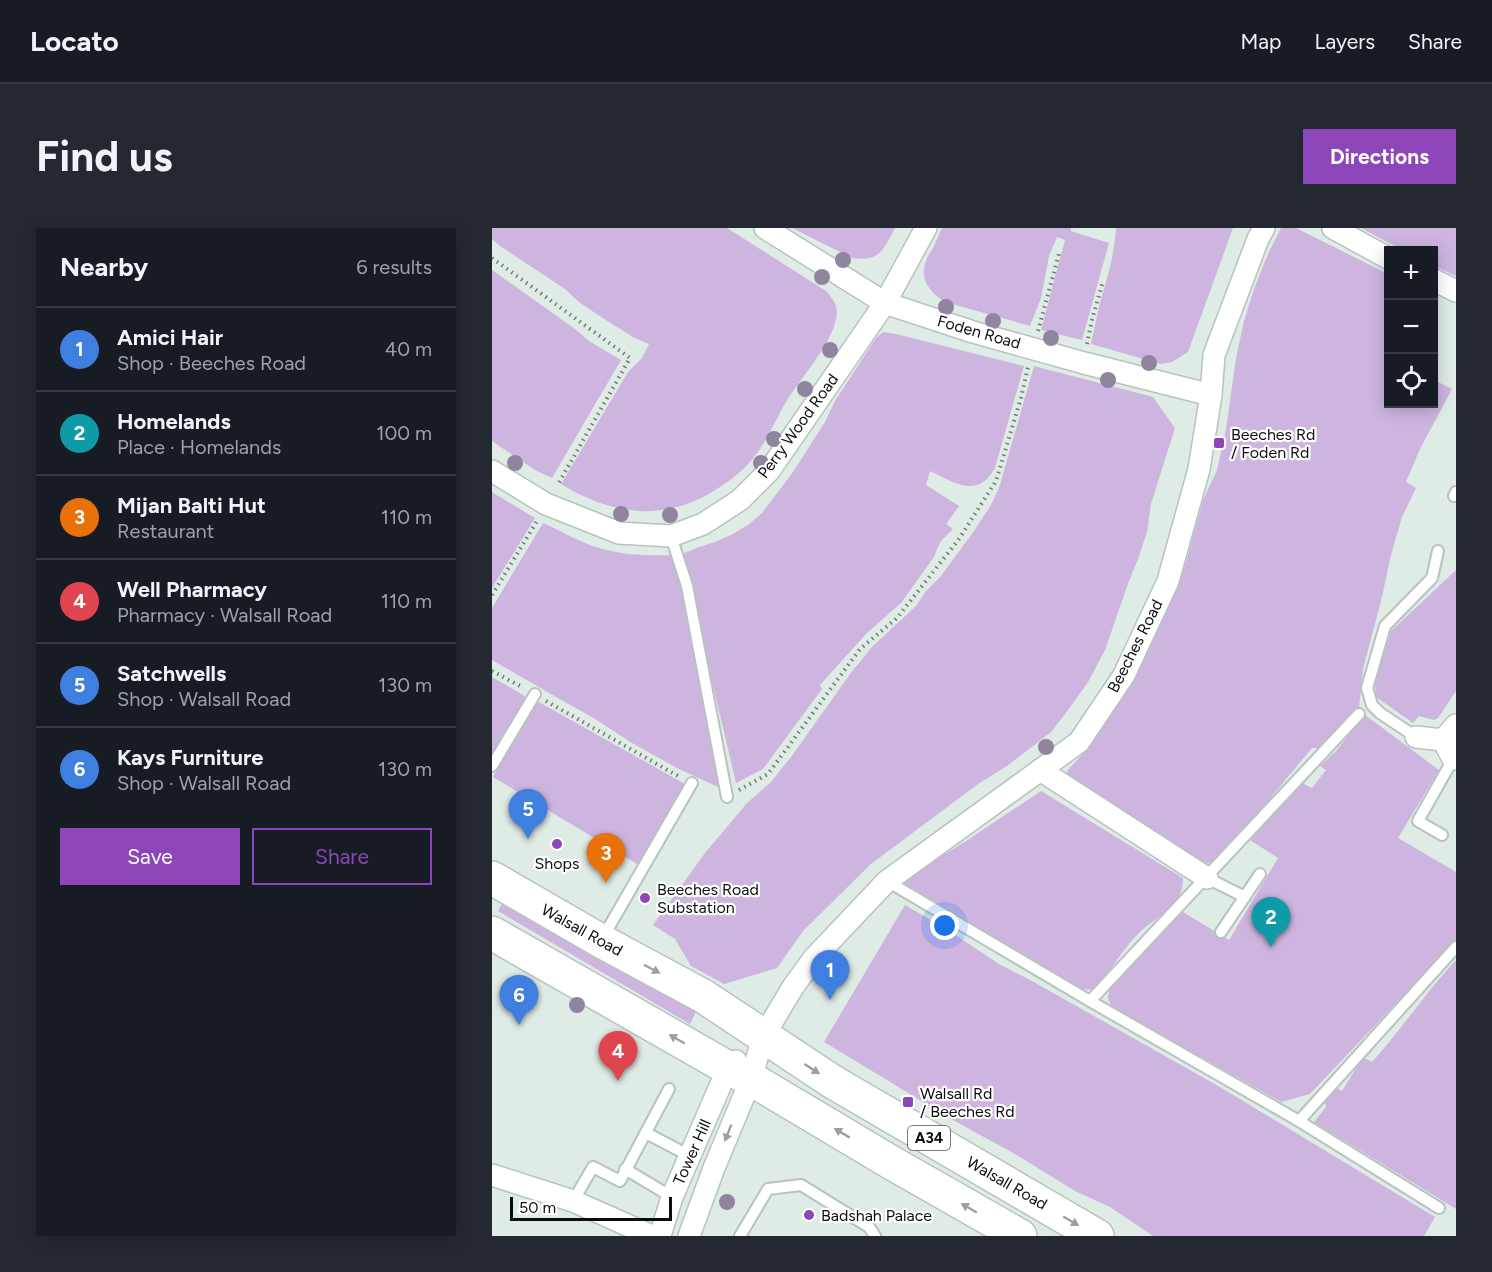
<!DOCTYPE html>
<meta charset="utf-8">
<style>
:root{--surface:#171b24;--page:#242831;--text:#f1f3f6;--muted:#9ea1a6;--line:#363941;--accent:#8d46b9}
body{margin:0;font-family:Figtree,sans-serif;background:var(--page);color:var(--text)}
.controls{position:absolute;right:18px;top:18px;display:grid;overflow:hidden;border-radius:0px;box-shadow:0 3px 15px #0003}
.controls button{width:54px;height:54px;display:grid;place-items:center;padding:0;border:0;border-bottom:2px solid var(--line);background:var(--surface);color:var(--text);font:30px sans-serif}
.scale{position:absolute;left:18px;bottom:15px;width:162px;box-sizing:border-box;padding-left:6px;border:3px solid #0a0e0c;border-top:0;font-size:16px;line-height:21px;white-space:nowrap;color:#0a0e0c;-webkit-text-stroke:4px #fff;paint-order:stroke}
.you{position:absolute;left:453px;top:698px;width:21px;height:21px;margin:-15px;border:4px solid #fff;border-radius:50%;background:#1a73e8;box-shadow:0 0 0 9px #1a73e833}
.badge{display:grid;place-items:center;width:39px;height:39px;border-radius:50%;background:var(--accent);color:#fff;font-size:20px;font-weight:700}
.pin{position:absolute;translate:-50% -50px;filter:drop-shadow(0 2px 3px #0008)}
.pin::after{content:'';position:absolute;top:32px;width:21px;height:18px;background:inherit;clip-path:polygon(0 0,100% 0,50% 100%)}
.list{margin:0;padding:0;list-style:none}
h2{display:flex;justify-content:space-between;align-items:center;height:78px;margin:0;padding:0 24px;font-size:26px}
h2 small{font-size:20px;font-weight:400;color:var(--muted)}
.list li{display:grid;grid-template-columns:39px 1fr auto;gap:18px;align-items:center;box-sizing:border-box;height:84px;padding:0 24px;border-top:2px solid var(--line)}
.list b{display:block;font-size:22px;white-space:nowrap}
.list p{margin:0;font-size:20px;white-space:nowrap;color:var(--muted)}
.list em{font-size:20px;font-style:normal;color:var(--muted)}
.actions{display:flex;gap:12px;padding:18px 24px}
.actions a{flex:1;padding:14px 0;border:2px solid var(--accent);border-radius:0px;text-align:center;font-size:21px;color:var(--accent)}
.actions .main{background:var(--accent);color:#fff}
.icon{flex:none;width:33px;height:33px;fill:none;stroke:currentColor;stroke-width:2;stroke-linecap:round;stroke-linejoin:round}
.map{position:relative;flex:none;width:964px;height:1008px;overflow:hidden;border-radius:0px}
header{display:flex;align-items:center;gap:36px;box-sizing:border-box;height:84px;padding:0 30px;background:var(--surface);border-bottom:2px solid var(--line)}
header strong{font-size:28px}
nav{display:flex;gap:33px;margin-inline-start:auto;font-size:21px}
.intro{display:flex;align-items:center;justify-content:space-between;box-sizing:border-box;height:144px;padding:0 36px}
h1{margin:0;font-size:42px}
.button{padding:15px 27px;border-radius:0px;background:var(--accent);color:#fff;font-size:21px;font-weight:700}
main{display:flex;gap:36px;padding:0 36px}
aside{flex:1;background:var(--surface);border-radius:0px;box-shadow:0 3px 15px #0003}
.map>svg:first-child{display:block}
</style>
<header>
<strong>Locato</strong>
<nav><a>Map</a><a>Layers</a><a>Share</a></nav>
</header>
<div class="intro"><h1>Find us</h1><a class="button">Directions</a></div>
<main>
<aside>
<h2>Nearby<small>6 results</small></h2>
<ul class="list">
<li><span class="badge" style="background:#3f7fe0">1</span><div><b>Amici Hair</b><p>Shop · Beeches Road</p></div><em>40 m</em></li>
<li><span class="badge" style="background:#0f9aa8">2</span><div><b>Homelands</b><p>Place · Homelands</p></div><em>100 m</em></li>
<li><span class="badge" style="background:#e8710a">3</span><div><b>Mijan Balti Hut</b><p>Restaurant</p></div><em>110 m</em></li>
<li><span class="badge" style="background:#e0444e">4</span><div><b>Well Pharmacy</b><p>Pharmacy · Walsall Road</p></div><em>110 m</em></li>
<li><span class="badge" style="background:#3f7fe0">5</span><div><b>Satchwells</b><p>Shop · Walsall Road</p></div><em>130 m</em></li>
<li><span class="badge" style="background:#3f7fe0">6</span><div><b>Kays Furniture</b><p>Shop · Walsall Road</p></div><em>130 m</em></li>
</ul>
<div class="actions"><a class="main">Save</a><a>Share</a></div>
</aside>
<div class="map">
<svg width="964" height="1008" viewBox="0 0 964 1008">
<rect width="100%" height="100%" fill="#dfebe5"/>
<!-- green -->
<g fill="#cdb5e0">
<path d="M0,0H235L334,63C338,68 342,72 344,78C351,105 307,151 294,174C283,192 276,212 262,229C253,241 240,251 228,259C175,295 121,288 69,256L136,144L150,130L157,116L141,109L106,87L87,74L73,61L8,18L0,11Z"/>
<path d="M300,0H403C391,22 388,34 360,30Z"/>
<path d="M450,0H579V3L617,15L590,112L549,102L573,12L565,9L557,28L549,70L538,98L453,74C437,64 426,50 435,30C437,26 440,22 442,18C445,12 447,6 450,0Z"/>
<path d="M624,0H741L696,124L680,134L669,136L599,116C602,102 605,88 608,74C616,48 622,28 624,0Z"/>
<polygon points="789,0 804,0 896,46 896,176 942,176 942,152 960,161 928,221 914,254 924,260 910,289 899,327 890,369 871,441 867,480 837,511 833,520 820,520 750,604 723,632 715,636 582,556 576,549 575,543 599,517 618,489 674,372 692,341 711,272 725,242 734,201 744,130 752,93 762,61 776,26"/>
<polygon points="869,0 964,0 964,48 942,38 942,22 910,22"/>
<polygon points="0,42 83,101 97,113 129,132 60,250 43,242 0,213"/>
<path d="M391,104L404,106L532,138L503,240C485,272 462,254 438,243L434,257L467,278L454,296L461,301L448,314L442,329L409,375L375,405L328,457L330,461L271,541L244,555L190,326L207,319L223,314L239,307L256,297L270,285L301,244L333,194L343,173L384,110Z"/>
<polygon points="542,138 661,169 683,200 659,276 655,304 646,331 637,353 613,422 596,454 576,482 560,503 545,515 515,538 486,556 379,636 311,703 285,740 232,756 199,738 183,711 161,697 213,625 255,575 279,554 299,529 361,442 381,418 424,378 434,363 449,348 482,303 499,277 507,260"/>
<polygon points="0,264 43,290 0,360"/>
<path d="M51,295C67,302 82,311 98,317C124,327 154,328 181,327L191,360L226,559L185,540L140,515L100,489L71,473L0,432V380Z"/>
<polygon points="964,342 964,463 946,490 942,492 927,488 921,495 884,469 883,456 899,403"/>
<polygon points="0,449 36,470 0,530"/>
<polygon points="45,473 193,556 147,637 1,549"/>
<polygon points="873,487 947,542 906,610 964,644 964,712 818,866 789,874 619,778 616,770 618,756 691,684 737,712 786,630 758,612 810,555 820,560 834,542 828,538 843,524"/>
<path d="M549,563L691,650C692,679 662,689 645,707C631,721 620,740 608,756C602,761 597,763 589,761L412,655L440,634L474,613Z"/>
<polygon points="12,672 204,784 198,796 6,683"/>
<polygon points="413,677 456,702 507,736 540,753 728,859 943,989 932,1008 661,1008 618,979 583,963 523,926 459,891 390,849 332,814"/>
<path d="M964,732V981L822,894L834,879L832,871L843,859L850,863L871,829L880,834C909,802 934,764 964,732Z"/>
</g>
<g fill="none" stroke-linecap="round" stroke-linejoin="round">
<defs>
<g id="lane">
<polyline points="962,268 964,264"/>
<polyline points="179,308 195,358 235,569"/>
<polyline points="924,509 888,485 880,477 875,460 893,398 940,350 946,323"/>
<polyline points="0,538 43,466"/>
<polyline points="950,607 926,593 961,531"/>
<polyline points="715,650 753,669"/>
<polyline points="395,653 598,773 807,893 947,980"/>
<polyline points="729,704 768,646"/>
<polyline points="110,711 200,555"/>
<polyline points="598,773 867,486"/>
<polyline points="807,893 964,719"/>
<polyline points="154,905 198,928"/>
<polyline points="133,941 180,969"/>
<polyline points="81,973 101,939 128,953 177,861"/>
<polyline points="248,1008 276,961 309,957 377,999 383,1008"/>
</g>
<g id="street">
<polyline points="273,0 393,75 481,104 592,135 719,167"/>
<polyline points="841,0 896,30"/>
<polyline points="942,52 964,63"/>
<polyline points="0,243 54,276 127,305 179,308 211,296 248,272 277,243 393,75 434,0"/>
<polyline points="924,509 951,512 964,497"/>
<polyline points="951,512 961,531"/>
<polyline points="548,542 715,650"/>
<polyline points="0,947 81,973 160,1008"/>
<polyline points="168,1008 180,969 236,840 244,833"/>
<polyline points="197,1008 222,940 259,851 271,809 301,759 322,730 395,653 587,514 632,447 676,353 707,241 719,167 722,127 766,11 772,0"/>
</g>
<g id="highway">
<polyline points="0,650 109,713 211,768 341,854 605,1008"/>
<polyline points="0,705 236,840 259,851 400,935 528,1008"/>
</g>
</defs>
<!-- lane casing -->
<use href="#lane" stroke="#b7c3be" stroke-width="14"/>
<!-- street casing -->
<use href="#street" stroke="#b7c3be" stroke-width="24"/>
<!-- highway casing -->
<use href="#highway" stroke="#b7c3be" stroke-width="36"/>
<!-- path -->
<g stroke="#727a76" stroke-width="4" stroke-dasharray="1.5 4.5" stroke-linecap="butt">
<polyline points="0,30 138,130 65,258"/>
<polyline points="546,103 567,26"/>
<polyline points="595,116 600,92 611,53"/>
<polyline points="0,367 45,293"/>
<polyline points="0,443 30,459"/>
<polyline points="54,473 186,548"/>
<polyline points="247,562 276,546 368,421 405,390 467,311 504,253 529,170 536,139"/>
</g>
<!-- lane -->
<use href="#lane" stroke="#fff" stroke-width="10"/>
<!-- street -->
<use href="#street" stroke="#fff" stroke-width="21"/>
<!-- highway -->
<use href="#highway" stroke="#fff" stroke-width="33"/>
</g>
<!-- trees -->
<g fill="#90849f">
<circle cx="351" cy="32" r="8"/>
<circle cx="330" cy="49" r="8"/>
<circle cx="454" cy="79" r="8"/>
<circle cx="501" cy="93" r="8"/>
<circle cx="559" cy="110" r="8"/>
<circle cx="338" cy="122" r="8"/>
<circle cx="657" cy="135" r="8"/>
<circle cx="616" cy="152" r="8"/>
<circle cx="313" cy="161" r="8"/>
<circle cx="282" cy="211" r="8"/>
<circle cx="23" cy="235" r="8"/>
<circle cx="269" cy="235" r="8"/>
<circle cx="129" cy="286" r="8"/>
<circle cx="178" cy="287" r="8"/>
<circle cx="554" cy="519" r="8"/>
<circle cx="85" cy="777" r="8"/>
<circle cx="235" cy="974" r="8"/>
</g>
<!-- one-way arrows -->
<defs><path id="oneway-solid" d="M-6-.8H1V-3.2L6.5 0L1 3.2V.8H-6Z" transform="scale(1.5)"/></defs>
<g fill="#9d9f9e">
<use href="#oneway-solid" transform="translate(160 741) rotate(28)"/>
<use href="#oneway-solid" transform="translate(185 811) rotate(-150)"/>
<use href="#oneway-solid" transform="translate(320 841) rotate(33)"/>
<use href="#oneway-solid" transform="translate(236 905) rotate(112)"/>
<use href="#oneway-solid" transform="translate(350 905) rotate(-149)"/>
<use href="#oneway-solid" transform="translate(477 980) rotate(-150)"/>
<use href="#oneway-solid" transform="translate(579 993) rotate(30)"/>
</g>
<!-- markers -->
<g fill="#8d46b9" stroke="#fff" stroke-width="2">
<rect x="721" y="209" width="12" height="12" rx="3"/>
<circle cx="65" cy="616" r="6"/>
<circle cx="153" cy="670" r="6"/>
<rect x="410" y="868" width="12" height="12" rx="3"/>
<circle cx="317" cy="987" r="6"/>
</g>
<g text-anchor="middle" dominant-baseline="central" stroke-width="4.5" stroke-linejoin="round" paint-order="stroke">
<!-- shield labels -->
<rect fill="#fff" stroke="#545655" stroke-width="1.5" x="416" y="898" width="42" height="24" rx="4.5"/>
<g font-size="15" font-weight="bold" fill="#0a0e0c">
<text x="437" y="910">A34</text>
</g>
<!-- street labels -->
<g font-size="16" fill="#0a0e0c" stroke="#fff">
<text transform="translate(487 104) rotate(16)">Foden Road</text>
<text transform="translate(306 198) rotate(-54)">Perry Wood Road</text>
<text transform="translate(643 418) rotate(-63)">Beeches Road</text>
<text transform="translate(90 702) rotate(29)">Walsall Road</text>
<text transform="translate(200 924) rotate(-66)">Tower Hill</text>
<text transform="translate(515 955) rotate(30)">Walsall Road</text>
</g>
<!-- poi labels -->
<g font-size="16" fill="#0a0e0c" stroke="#fff" text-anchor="start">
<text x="739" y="206">Beeches Rd<tspan x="739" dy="18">/ Foden Rd</tspan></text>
<text x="65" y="635" text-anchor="middle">Shops</text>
<text x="165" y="661">Beeches Road<tspan x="165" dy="18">Substation</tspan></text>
<text x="428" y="865">Walsall Rd<tspan x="428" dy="18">/ Beeches Rd</tspan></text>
<text x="329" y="987">Badshah Palace</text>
</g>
</g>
</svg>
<div class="controls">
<button>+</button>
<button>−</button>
<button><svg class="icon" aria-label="locate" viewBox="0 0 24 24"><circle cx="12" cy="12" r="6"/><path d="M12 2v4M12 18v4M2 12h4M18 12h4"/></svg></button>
</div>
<div class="scale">50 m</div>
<div class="you"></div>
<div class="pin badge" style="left:338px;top:772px;background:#3f7fe0">1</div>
<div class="pin badge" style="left:779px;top:719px;background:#0f9aa8">2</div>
<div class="pin badge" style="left:114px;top:655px;background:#e8710a">3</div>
<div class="pin badge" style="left:126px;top:853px;background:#e0444e">4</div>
<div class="pin badge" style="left:36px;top:611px;background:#3f7fe0">5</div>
<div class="pin badge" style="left:27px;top:797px;background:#3f7fe0">6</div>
</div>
</main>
